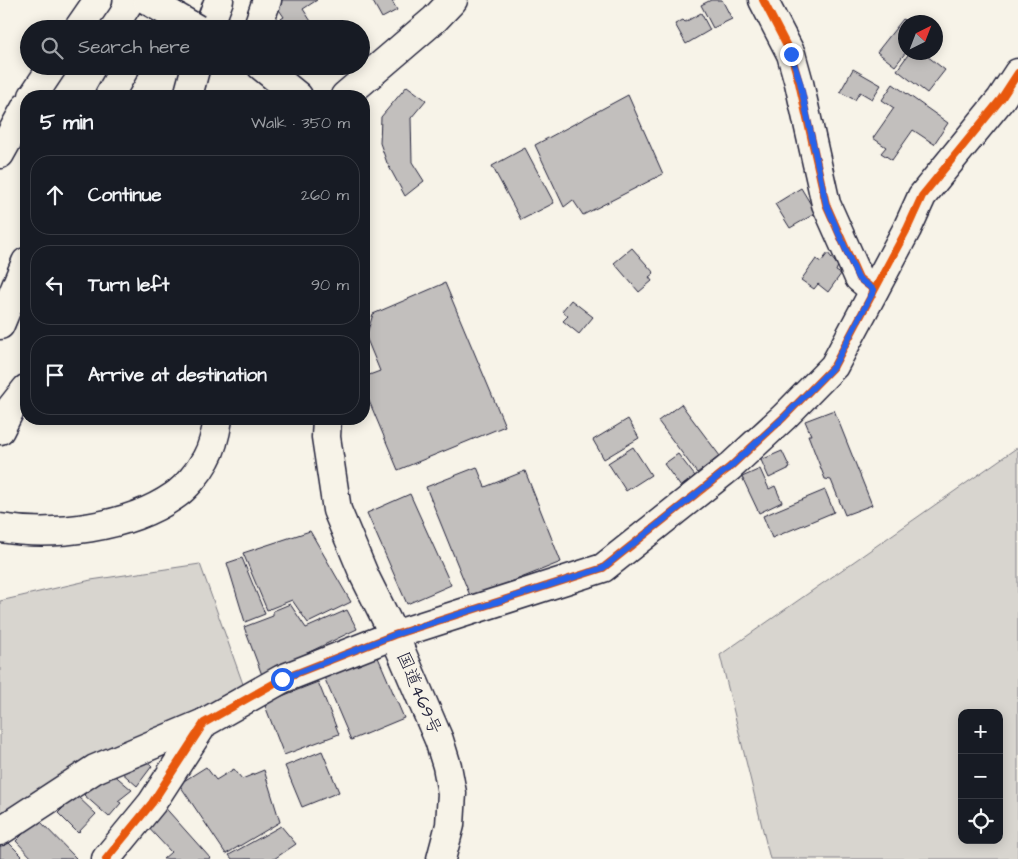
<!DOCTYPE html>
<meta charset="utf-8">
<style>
:root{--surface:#171b24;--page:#242831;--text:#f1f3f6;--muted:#9ea1a6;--line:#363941}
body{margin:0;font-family:"Architects Daughter","Klee One",sans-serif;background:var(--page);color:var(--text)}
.controls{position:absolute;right:15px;bottom:15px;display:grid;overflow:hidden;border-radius:10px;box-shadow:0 2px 12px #0003}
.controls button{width:45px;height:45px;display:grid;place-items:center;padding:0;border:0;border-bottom:1px solid var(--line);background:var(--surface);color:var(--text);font:25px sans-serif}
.compass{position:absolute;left:898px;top:15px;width:45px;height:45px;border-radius:50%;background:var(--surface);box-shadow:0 2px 12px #0003;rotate:42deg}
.stop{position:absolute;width:15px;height:15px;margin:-11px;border:4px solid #2563eb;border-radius:50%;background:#fff}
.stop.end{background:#2563eb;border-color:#fff;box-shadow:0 1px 5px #0008}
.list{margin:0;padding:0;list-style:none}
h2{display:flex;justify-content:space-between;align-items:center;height:65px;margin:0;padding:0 20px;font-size:21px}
h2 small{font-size:16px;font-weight:400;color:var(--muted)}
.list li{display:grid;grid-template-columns:32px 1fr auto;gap:15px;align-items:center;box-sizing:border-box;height:80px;margin:0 10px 10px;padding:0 10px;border:1px solid var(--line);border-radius:20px}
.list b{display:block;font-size:19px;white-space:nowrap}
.list em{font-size:16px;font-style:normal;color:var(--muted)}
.icon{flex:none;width:28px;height:28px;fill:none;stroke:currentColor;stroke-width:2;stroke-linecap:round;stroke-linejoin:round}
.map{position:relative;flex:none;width:1018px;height:859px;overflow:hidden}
.search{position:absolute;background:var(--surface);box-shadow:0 2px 12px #0003;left:20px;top:20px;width:350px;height:55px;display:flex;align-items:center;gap:12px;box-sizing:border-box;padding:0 18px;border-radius:28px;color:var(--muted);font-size:19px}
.panel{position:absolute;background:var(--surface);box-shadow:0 2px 12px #0003;left:20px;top:90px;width:350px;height:335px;border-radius:20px}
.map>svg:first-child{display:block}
</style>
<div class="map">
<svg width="1018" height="859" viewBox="0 0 1018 859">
<rect width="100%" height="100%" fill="#f7f3e8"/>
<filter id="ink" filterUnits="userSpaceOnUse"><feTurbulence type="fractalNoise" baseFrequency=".02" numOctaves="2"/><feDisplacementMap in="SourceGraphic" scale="10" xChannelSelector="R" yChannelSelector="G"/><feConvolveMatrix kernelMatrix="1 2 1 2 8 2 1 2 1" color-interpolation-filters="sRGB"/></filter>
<g filter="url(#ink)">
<!-- green -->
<g fill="#d8d5cf" stroke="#7d7c85" fill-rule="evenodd">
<path d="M1018,447V859H770L720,655ZM962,713H999V840H962Z"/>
<polygon points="200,564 248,698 0,828 0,601 91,580"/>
</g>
<!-- building -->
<g fill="#c2bfbd" stroke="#22223b">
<polygon points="275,0 317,0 303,9 316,29 280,29 276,22 284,17 273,1"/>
<polygon points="372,0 395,0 392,1 397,10 382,18"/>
<polygon points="711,0 722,0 732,19 713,28 701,5"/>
<polygon points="701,13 710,30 686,44 675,24 683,20 685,22"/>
<polygon points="903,19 907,22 906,22 906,52 895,66 877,52"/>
<polygon points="910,52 922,52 945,70 927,93 897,70"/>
<polygon points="853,69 881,85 872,99 860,92 855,100 840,92"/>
<polygon points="893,84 948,123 934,144 913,130 892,160 881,153 886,147 873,138 894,108 882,100"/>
<polygon points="407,86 426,100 411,118 412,162 424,181 405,196 387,163 380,143 381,117"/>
<polygon points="628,95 663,174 583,215 573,200 564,207 535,145"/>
<polygon points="525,148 554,203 521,220 492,166"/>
<polygon points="801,188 816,213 790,228 775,204"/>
<polygon points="632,248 654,273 649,277 652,281 639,292 614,263"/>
<polygon points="828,253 838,266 836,271 841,274 828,292 818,284 814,289 801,280 816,259 821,262"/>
<polygon points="445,283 505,426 398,470 364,389 364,377 380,371 366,337 373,314"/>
<polygon points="571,300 593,317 579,334 563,321 568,316 562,311"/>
<polygon points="681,404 720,456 697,473 658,421"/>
<polygon points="834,410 872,505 845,515 831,480 825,479 808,435 811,435 805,421"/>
<polygon points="628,419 639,438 604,459 593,440"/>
<polygon points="633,447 651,475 626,491 608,463"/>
<polygon points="782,451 790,468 769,478 761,460"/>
<polygon points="678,454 695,476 681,487 664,464"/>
<polygon points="477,467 485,487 525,471 561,562 471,598 426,487"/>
<polygon points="760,469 769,489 775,486 782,502 759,513 742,477"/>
<polygon points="825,490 834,512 772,538 763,516"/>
<polygon points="410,494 451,585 407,604 367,513"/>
<polygon points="310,531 351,602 308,623 292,600 267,610 243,553"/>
<polygon points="242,558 265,614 245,622 227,563"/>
<polygon points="290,604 306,628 347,610 357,629 262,675 244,627 273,616 273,611"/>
<polygon points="377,655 404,718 351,740 324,677"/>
<polygon points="318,682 339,734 284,755 264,703"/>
<polygon points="322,751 339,792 302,807 285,766"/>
<polygon points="143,758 152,766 137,786 120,771"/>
<polygon points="206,767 216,780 234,769 242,779 264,770 280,822 226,854 179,784"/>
<polygon points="112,773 132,790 118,801 121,803 109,817 84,795 87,791 86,788 99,778 105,781"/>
<polygon points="76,795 96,814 78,833 58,813"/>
<polygon points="161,803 211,859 163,859 171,852 144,823"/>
<polygon points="38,819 76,858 75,859 33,859 16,841"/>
<polygon points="281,826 296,844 274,859 232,859 229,855"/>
<polygon points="6,840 22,856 20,859 0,859 0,847"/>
</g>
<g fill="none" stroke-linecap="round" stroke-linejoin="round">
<defs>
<g id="minor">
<polyline points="763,0 791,54 799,83 826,204 859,278 874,290"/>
<polyline points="257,29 267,0"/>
<polyline points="345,96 435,19 453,0"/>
<polyline points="0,831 95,769 204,723"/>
<polyline points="106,859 152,803 204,723 282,679 394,635 603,568 730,467 784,417 834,366 907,229 922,196 1001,99 1018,73"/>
</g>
<g id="highway">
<polyline points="78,29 98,0"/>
<polyline points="147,29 165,0"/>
<polyline points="208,29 219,0"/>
<polyline points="261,66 298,96"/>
<polyline points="33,96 53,66"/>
<polyline points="109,96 126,66"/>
<polyline points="188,96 196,66"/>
<polyline points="0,154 26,107"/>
<polyline points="0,325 26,262"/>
<polyline points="327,419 326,437 337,510 365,577 394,635 439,740 447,766 452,793 450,825 441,859"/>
<polyline points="0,430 11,408 26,389"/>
<path d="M0,528C54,537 128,528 174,496C186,488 199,472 206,459C213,447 216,432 218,419"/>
</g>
</defs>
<!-- minor casing -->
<use href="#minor" stroke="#22223b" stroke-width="31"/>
<!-- highway casing -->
<use href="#highway" stroke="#22223b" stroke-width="31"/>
<!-- minor -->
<use href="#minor" stroke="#f7f3e8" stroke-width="28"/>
<!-- highway -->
<use href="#highway" stroke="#f7f3e8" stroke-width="28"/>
<defs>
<polyline id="highway-bridge" points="147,0 197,29"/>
</defs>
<!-- highway-bridge casing -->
<use href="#highway-bridge" stroke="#22223b" stroke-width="31" stroke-linecap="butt"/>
<!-- highway-bridge -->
<use href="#highway-bridge" stroke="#f7f3e8" stroke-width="28"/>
<defs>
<g id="cycleway">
<polyline points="763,0 791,54 799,83 826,204 859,278 874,290"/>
<polyline points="106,859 152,803 204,723 282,679 394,635 603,568 730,467 784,417 834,366 907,229 922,196 1001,99 1018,73"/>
</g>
</defs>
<!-- cycleway casing -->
<use href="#cycleway" stroke="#f7f3e8" stroke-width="11"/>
<!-- cycleway -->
<use href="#cycleway" stroke="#e8590c" stroke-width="8"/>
</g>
</g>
<g fill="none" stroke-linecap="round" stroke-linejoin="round" filter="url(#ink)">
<!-- route -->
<polyline stroke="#2563eb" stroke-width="6" points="282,679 394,635 603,568 730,467 784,417 834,366 874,290 858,278 826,204 800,82 791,54"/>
</g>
<g text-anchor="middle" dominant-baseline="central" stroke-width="4.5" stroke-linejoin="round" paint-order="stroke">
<!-- street labels -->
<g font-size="18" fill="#22223b" stroke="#f7f3e8">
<text transform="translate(419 693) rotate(67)">国道469号</text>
</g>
</g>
</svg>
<div class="controls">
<button>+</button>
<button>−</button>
<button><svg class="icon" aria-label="locate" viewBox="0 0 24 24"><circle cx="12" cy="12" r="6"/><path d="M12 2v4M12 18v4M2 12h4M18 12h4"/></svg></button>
</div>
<svg class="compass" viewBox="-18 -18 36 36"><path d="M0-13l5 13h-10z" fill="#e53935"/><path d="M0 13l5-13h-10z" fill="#9ea1a6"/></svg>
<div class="stop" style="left:282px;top:679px"></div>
<div class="stop end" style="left:791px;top:54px"></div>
<div class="search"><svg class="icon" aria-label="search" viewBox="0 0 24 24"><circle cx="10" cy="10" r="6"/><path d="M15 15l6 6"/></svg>Search here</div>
<section class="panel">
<h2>5 min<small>Walk · 350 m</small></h2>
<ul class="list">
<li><svg class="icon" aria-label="ahead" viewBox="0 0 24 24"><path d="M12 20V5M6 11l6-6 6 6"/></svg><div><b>Continue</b></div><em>260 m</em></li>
<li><svg class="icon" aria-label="left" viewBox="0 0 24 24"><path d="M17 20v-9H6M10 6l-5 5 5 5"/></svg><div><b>Turn left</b></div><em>90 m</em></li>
<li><svg class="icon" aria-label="arrive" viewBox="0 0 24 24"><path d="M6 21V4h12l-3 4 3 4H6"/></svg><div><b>Arrive at destination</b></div></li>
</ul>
</section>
</div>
